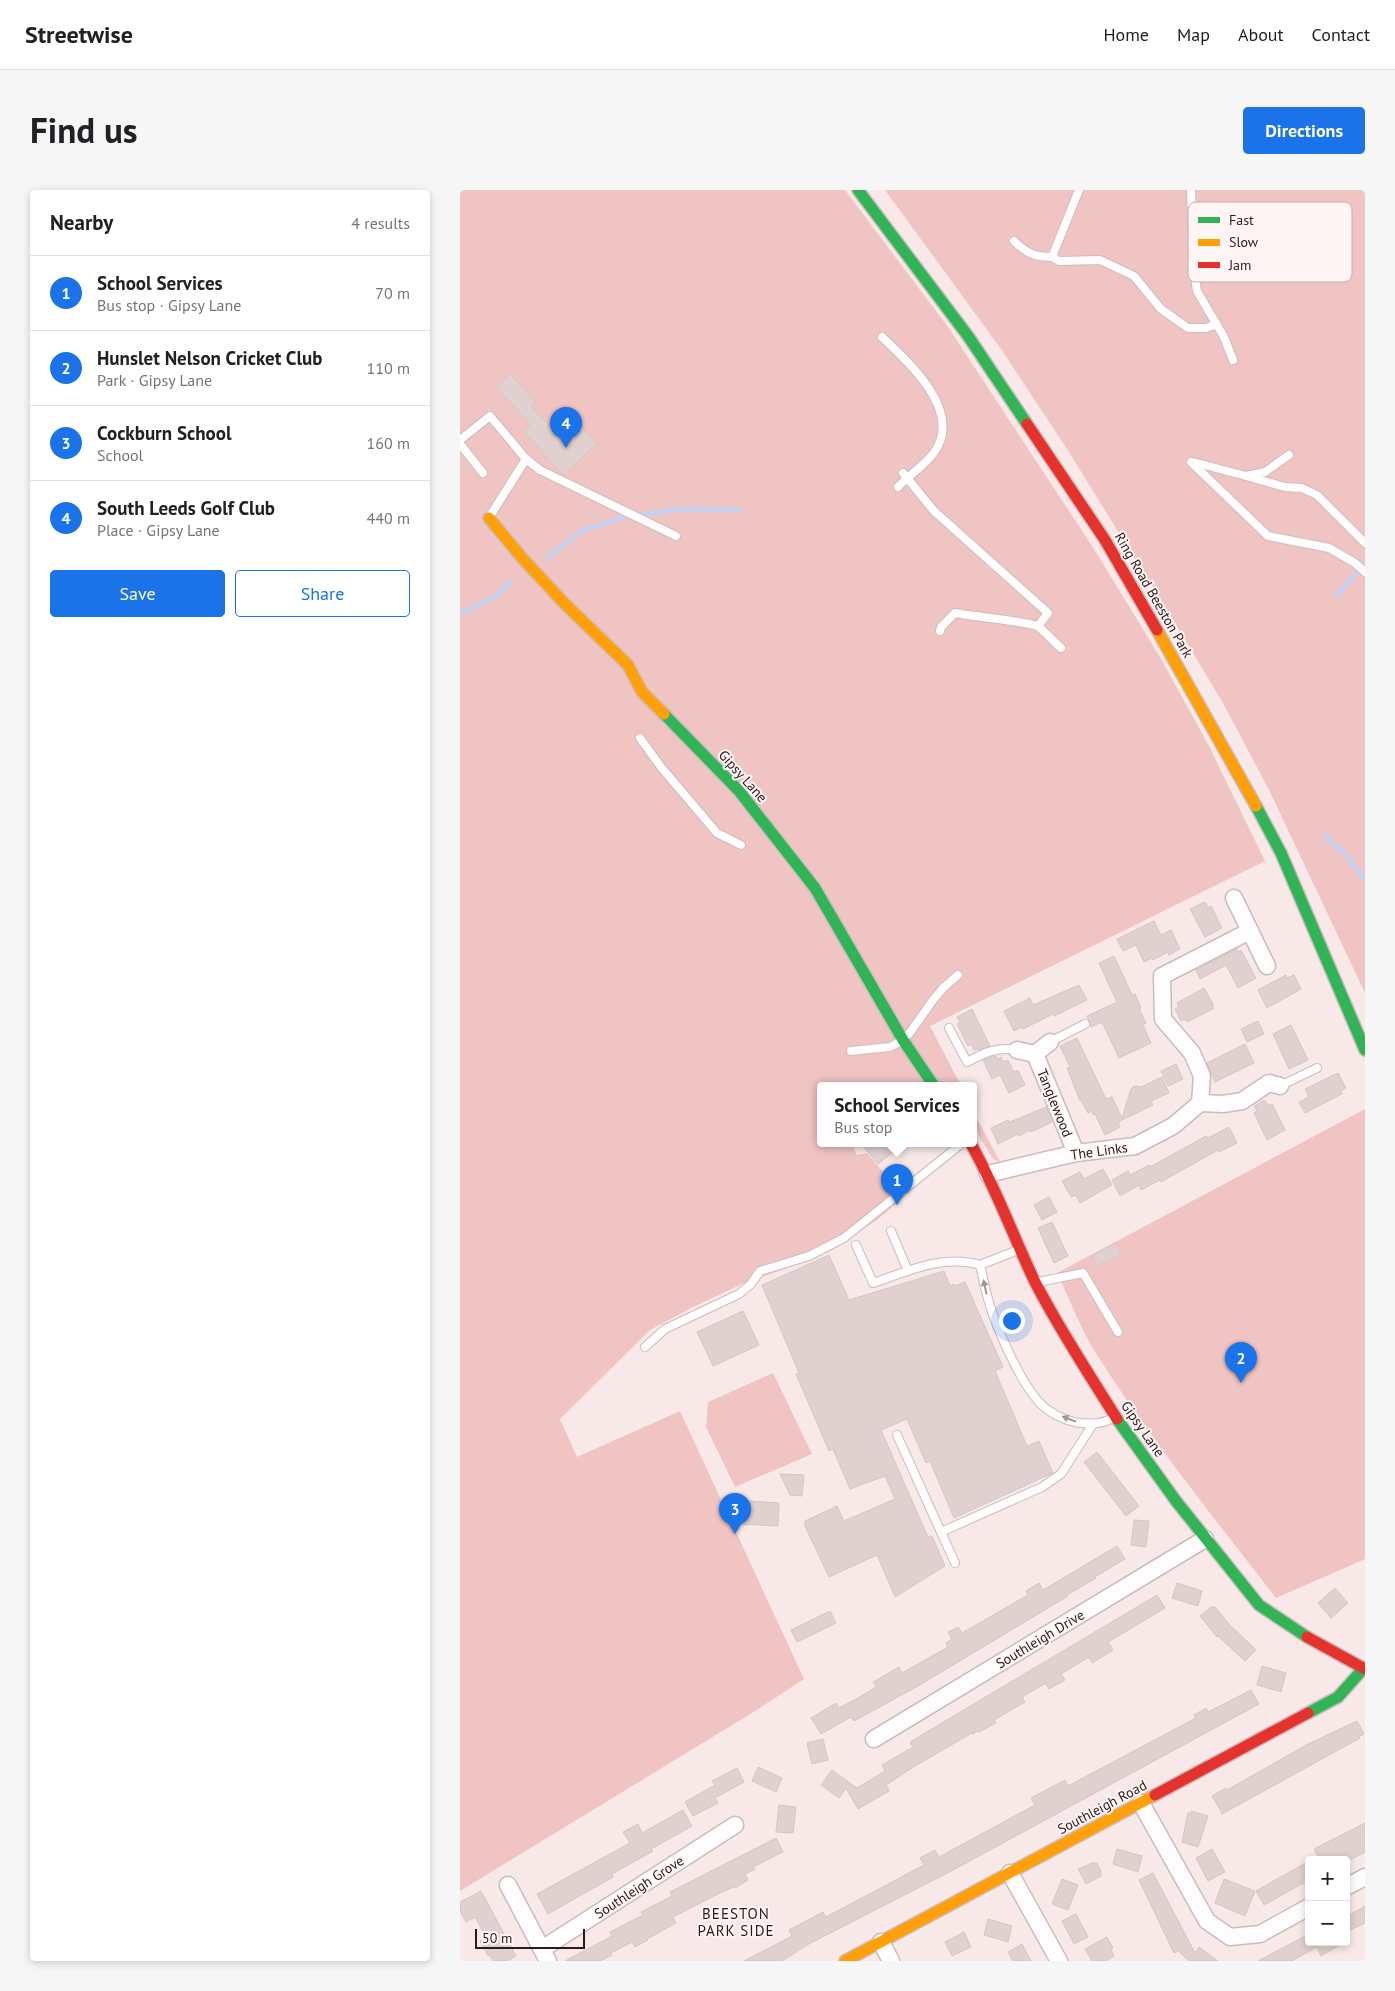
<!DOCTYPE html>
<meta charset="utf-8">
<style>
:root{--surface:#fff;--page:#f6f6f6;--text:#202124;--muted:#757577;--line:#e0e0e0;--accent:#1a73e8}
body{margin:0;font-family:"PT Sans",sans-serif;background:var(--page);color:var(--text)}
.controls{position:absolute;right:15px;bottom:15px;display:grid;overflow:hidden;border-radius:5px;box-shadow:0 2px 8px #0003}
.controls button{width:45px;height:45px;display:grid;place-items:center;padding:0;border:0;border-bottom:1px solid var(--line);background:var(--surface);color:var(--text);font:25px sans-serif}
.scale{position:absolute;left:15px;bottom:12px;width:110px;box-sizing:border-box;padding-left:5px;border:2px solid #2a1a1a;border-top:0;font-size:14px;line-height:18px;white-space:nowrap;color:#2a1a1a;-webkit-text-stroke:4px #fff5f5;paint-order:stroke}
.you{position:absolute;left:551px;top:1130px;width:18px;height:18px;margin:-12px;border:4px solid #fff;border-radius:50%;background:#1a73e8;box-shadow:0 0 0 8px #1a73e833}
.badge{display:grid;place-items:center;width:32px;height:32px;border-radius:50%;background:var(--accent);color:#fff;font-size:16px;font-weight:700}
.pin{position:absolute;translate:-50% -41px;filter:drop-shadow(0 1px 2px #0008)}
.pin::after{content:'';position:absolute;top:26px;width:18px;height:15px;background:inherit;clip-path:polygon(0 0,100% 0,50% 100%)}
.popup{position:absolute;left:357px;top:892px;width:160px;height:65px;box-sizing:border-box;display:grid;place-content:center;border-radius:5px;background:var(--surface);filter:drop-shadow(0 1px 4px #0005);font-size:16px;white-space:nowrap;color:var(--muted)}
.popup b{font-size:19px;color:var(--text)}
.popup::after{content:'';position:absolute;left:50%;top:100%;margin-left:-10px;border:10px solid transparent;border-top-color:var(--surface)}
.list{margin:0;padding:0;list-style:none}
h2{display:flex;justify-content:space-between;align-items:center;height:65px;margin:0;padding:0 20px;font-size:21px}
h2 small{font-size:16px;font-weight:400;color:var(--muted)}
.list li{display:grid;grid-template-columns:32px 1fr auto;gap:15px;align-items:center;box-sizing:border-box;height:75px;padding:0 20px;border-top:1px solid var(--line)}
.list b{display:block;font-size:19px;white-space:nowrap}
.list p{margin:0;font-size:16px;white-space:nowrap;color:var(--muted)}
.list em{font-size:16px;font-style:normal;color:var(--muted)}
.actions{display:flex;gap:10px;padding:15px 20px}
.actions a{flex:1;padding:11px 0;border:1px solid var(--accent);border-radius:5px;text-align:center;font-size:18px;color:var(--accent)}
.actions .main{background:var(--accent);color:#fff}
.map{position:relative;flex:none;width:905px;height:1771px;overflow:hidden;border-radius:5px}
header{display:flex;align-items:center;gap:30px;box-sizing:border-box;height:70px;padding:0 25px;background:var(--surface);border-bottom:1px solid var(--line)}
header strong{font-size:24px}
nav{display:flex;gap:28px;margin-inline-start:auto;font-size:18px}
.intro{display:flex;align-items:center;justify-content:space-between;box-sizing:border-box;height:120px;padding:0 30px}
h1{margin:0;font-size:35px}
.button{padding:12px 22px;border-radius:5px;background:var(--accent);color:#fff;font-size:18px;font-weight:700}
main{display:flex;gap:30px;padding:0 30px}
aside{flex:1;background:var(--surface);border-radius:5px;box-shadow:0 2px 8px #0003}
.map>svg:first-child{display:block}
</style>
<header>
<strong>Streetwise</strong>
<nav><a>Home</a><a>Map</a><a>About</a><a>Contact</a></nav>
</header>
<div class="intro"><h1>Find us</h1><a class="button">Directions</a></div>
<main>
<aside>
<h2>Nearby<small>4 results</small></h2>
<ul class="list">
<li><span class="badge">1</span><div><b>School Services</b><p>Bus stop · Gipsy Lane</p></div><em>70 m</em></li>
<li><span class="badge">2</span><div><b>Hunslet Nelson Cricket Club</b><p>Park · Gipsy Lane</p></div><em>110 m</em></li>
<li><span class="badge">3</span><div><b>Cockburn School</b><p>School</p></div><em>160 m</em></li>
<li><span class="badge">4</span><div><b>South Leeds Golf Club</b><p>Place · Gipsy Lane</p></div><em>440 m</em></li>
</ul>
<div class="actions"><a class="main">Save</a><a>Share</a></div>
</aside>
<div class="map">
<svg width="905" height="1771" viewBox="0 0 905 1771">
<rect width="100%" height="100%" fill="#f8e9e8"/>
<!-- green -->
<g fill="#f0c4c3">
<polygon points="0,0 385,0 488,137 634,359 700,467 750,558 805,671 470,836 501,896 361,896 361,954 392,954 397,965 407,963 444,1007 418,1029 387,1050 344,1072 282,1094 233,1117 190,1140 100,1229 117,1267 220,1221 344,1489 292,1523 0,1701"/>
<polygon points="425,0 905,0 905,803 809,600 764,515 726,451 607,259 541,159"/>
<path d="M905,919V1369L816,1408C755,1329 691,1250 637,1165C621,1140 610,1110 597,1083Z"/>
<polygon points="513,921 540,972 533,969 513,936"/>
<polygon points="313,1183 352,1264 275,1297 246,1237 248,1212"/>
</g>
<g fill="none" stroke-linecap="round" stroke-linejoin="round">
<!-- stream -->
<g stroke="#c3d2f2" stroke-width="4.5">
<polyline points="88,367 121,341 161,328 219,319 280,320"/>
<polyline points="877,405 905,374"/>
<polyline points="0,424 35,407 51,392"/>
<polyline points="865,645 873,654 885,663 905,690"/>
</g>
</g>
<!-- building -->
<g fill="#e0d0d0" stroke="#d5c6c5">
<polygon points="51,184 76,213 72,217 100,248 118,232 137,254 103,285 63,241 70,235 37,197"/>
<polygon points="745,712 748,718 751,716 762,738 745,747 730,719"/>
<polygon points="694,731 701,745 711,740 720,759 709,765 708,762 693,770 692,768 684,772 676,755 663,761 657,749"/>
<polygon points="777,759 778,762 781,760 796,788 778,798 766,775 740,789 736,780"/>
<polygon points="654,766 672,805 675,804 681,818 679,819 686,833 683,835 691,853 659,868 642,832 631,837 627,826 657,812 639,773"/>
<polygon points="826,785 827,788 834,785 841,799 807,818 798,800"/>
<polygon points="619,795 627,810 594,826 593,824 563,839 562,837 554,841 544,821 570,808 573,815"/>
<polygon points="744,798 753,814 753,819 727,832 725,829 721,831 715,819 719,817 717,813"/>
<polygon points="512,819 530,856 518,860 517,859 514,860 511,854 508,856 497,834 500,832 497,827"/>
<polygon points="798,831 804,844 787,852 781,839"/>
<polygon points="831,835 848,870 829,879 813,844"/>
<polygon points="617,848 646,909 652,907 662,928 671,899 674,896 681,897 702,887 709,903 691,911 693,915 658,932 660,937 645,945 635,924 633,925 632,921 628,923 621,910 620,911 607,878 610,877 600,856"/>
<polygon points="785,854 794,873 755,892 747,873"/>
<polygon points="536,866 537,869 541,867 543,872 548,870 554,882 558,880 565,895 549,903 540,885 532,889 523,870"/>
<polygon points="716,874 723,889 708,896 701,881"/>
<polygon points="878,883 886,898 881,901 882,904 845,923 839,912 849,907 845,899"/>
<polygon points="805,910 808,916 812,914 825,940 807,950 794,923 797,921 794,916"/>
<polygon points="586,917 592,932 571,942 570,940 559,946 558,944 538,954 531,938 548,930 550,932"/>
<polygon points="769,937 777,953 759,962 758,960 701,992 700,990 681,1000 679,995 660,1006 652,990 668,981 670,985 689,975 690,977 746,946 748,948"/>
<polygon points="401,954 443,954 418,974"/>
<polygon points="643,979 652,995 620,1013 616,1005 611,1007 602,991 620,982 624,989"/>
<polygon points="589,1007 597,1022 582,1030 574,1015"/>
<polygon points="592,1032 608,1066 594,1073 578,1038"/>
<polygon points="655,1053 661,1064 637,1076 632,1066"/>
<polygon points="369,1065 389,1110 484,1081 490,1096 494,1094 495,1096 505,1092 543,1177 535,1181 567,1256 579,1251 593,1283 494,1328 470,1271 466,1273 447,1229 421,1240 468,1347 472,1346 485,1376 435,1407 417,1365 369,1387 345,1336 345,1331 377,1316 384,1331 435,1309 425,1286 390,1299 373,1259 369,1261 336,1184 339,1183 302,1095"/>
<polygon points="283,1121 299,1155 253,1176 237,1142"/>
<polygon points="637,1262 679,1316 666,1326 624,1272"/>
<polygon points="320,1284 344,1285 342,1306 330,1305"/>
<polygon points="275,1310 319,1313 318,1336 274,1334"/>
<polygon points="674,1330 689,1331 686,1357 671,1355"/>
<polygon points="657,1356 665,1369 635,1387 636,1388 607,1405 608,1406 458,1496 394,1531 391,1527 361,1544 351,1528 376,1513 379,1518 398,1508 416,1497 413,1492 439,1477 442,1483 488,1457 486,1453 492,1449 488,1442 498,1437 502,1443 568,1405 566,1401 579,1393 583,1400"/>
<polygon points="717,1393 742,1401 738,1416 712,1408"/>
<polygon points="875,1398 888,1413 871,1428 858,1413"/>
<polygon points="697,1405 705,1418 648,1452 653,1460 632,1473 629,1467 601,1484 605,1490 589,1499 586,1493 562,1507 565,1512 534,1530 536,1533 519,1542 518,1541 513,1544 512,1543 455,1576 426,1595 429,1601 398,1619 386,1598 379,1608 361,1595 372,1580 397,1598 425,1581 422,1575 453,1557 450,1552"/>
<polygon points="751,1417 755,1417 770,1435 796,1460 785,1471 758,1446 757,1447 740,1426"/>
<polygon points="370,1421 376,1433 337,1452 331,1440"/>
<polygon points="802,1476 826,1483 821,1502 797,1495"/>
<polygon points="791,1500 799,1514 495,1679 347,1755 322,1771 284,1771 332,1746 329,1740 363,1722 366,1727 464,1675 460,1668 475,1660 479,1667 575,1615 571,1608 605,1590 608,1596 736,1528 734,1525 746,1518 748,1522"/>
<polygon points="897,1531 904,1544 899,1547 900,1548 762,1624 761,1621 752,1606 766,1598 767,1600 848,1554"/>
<polygon points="363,1549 368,1570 352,1574 347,1553"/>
<polygon points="298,1577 322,1588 316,1602 292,1591"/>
<polygon points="277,1578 284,1592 255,1608 258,1613 233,1626 225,1612 255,1595 252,1591"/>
<polygon points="319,1615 336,1617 333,1643 316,1642"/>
<polygon points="223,1620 232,1636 191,1659 193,1661 152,1684 153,1687 88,1724 77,1704 170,1653 163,1642 178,1634 182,1643"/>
<polygon points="731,1621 748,1626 738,1657 722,1652 726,1632 728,1623 731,1623"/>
<polygon points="905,1633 905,1662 890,1670 860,1670 854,1659"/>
<polygon points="316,1648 323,1662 293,1677 295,1679 285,1684 288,1690 275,1698 274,1697 262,1702 213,1727 216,1733 187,1749 188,1750 175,1757 172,1752 151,1763 152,1765 140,1771 105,1771 152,1746 150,1742 183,1725 181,1722 212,1706 210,1702"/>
<polygon points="657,1659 682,1666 678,1682 653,1674"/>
<polygon points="752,1659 765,1682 748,1691 736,1668"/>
<polygon points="849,1671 849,1690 804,1715 796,1701"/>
<polygon points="632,1673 637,1673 641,1681 641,1686 626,1694 618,1679"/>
<polygon points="693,1683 735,1763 739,1757 758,1771 729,1771 718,1761 714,1763 679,1690"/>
<polygon points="602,1689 618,1695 608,1720 592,1714"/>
<polygon points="764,1689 795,1701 785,1726 755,1713"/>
<polygon points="21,1701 56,1766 47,1771 33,1771 30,1765 28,1766 20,1751 26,1748 15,1727 6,1732 0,1721 0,1712"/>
<polygon points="905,1716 905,1733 886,1742 886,1727"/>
<polygon points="616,1724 628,1747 614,1754 602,1731"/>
<polygon points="528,1729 552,1736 548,1752 524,1745"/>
<polygon points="504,1742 511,1757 492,1766 485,1752"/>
<polygon points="849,1744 849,1752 885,1752 861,1766 857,1757 832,1771 798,1771"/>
<polygon points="647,1747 653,1758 651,1760 654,1766 646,1771 632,1771 625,1759"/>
<polygon points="562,1754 571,1771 553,1771 548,1762"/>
</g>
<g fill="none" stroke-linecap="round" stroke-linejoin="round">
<defs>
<g id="lane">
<polyline points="619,0 592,67 599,71 640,70 674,86 701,119 728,138 746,138 757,134"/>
<polyline points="731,0 734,80 737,101 764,147 773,170"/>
<path d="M554,51C566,63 575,67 592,67"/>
<path d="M422,147C448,171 498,217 478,256C470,272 450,284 438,297"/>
<polyline points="0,250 30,226 66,269 30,326"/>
<polyline points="0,254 23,283"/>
<polyline points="66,269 80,280 216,346"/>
<polyline points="731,272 808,346 869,358 895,373 905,382"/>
<polyline points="733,272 786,286 805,282 829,265"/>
<polyline points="443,283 474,321 588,423 578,436 601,458"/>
<polyline points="786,286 825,297 842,298 857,305 905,353"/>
<path d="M480,441L481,437L495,423C523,428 551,429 578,436"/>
<polyline points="180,548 201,577 257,643 281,655"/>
<path d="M489,838L507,872C524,863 538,856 557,860"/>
<polyline points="590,852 625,834"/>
<polyline points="391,861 430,857 438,853 442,848 449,844 473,810 483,798 498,785"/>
<polyline points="820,896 857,878"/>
<polyline points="431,1041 448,1081"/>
<path d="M396,1055L413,1093C448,1081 484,1064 520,1075"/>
<path d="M558,1060L520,1075C522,1084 524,1093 526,1101C533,1131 563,1203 588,1220C596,1226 610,1232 620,1233C633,1234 642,1234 653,1228"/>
<polyline points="578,1092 623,1083 658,1142"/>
<polyline points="185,1157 205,1139 279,1104 291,1094 300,1081 349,1066 384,1048 501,954"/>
<polyline points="437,1245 495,1373"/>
<polyline points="481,1342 582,1297 601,1284 633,1234"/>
</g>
<g id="street">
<polyline points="774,708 807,776"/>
<polyline points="557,860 575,864 616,963"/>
<polyline points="575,864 590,852"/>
<polyline points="740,913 763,914 782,911 809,893 820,896"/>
<polyline points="528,984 616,963 675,956 713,936 740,913 742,886 732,863 703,829 702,786 790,741"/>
<polyline points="414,1549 745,1349"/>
<polyline points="681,1613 747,1731 770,1747 800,1744 849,1717"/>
<polyline points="550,1683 599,1771"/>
<polyline points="48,1695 88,1771"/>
<polyline points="886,1697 905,1687"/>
<polyline points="421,1752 431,1771"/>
<polyline points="82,1759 275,1635"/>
</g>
<g id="fast">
<polyline points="398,0 508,146 567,234"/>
<polyline points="204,524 279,601 355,698 443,850 474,896"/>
<polyline points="796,616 821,663 905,860"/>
<polyline points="657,1229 716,1311 799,1415 847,1447"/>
<polyline points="848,1523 878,1507 904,1478"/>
</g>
<g id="slow">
<polyline points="29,328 63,369 105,414 168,475 182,502 204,524"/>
<polyline points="697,440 796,616"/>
<polyline points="385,1771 695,1605"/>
</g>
<g id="jam">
<polyline points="567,234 645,350 697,440"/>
<path d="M511,954C536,998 553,1046 575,1092C599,1139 629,1184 657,1229"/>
<polyline points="847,1447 905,1479"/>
<polyline points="695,1605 848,1523"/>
</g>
</defs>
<!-- lane casing -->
<use href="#lane" stroke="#cbbcbc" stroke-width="10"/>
<!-- street casing -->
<use href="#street" stroke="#cbbcbc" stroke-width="19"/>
<!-- fast casing -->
<use href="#fast" stroke="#cbbcbc" stroke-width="14"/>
<!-- slow casing -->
<use href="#slow" stroke="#cbbcbc" stroke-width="14"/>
<!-- jam casing -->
<use href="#jam" stroke="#cbbcbc" stroke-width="14"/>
<!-- lane -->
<use href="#lane" stroke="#fefcfc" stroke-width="8"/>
<!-- street -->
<use href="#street" stroke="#fefcfc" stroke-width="16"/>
<!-- fast -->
<use href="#fast" stroke="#30b455" stroke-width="11"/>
<!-- slow -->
<use href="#slow" stroke="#ff9f0a" stroke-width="11"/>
<!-- jam -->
<use href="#jam" stroke="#e5322d" stroke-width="11"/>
</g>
<!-- one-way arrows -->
<defs><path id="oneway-solid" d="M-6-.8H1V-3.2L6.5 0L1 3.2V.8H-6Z" transform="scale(1.25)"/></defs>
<g fill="#9f9696">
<use href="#oneway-solid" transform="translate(525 1097) rotate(-102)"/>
<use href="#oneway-solid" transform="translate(609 1229) rotate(-159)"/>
</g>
<g text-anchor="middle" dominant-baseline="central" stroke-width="4" stroke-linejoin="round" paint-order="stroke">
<!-- street labels -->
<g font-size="14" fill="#2a1a1a" stroke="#fff5f5">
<text transform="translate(694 405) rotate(60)">Ring Road Beeston Park</text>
<text transform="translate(283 586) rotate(48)">Gipsy Lane</text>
<text transform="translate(595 913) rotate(68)">Tanglewood</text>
<text transform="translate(639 961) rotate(-8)">The Links</text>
<text transform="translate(683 1239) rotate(55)">Gipsy Lane</text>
<text transform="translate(580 1449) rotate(-31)">Southleigh Drive</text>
<text transform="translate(642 1617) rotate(-28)">Southleigh Road</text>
<text transform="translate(179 1697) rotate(-33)">Southleigh Grove</text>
</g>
<!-- neighbourhood labels -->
<g font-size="15" letter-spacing="1" fill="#2a1a1a" stroke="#fff5f5">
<text x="276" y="1723">BEESTON<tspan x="276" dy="17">PARK SIDE</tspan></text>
</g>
</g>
<!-- legend -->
<rect x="728" y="12" width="164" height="80" rx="8" fill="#fff5f5" stroke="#bfb3b3" stroke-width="1"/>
<rect x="738" y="27" width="22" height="6" fill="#30b455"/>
<rect x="738" y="49" width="22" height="7" fill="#ff9f0a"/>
<rect x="738" y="72" width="22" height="6" fill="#e5322d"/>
<g font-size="14" fill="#2a1a1a">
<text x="769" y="35">Fast</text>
<text x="769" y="57">Slow</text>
<text x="769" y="80">Jam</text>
</g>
</svg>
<div class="controls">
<button>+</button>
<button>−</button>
</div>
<div class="scale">50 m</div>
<div class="you"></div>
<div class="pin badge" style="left:437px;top:1015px">1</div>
<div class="popup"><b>School Services</b>Bus stop</div>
<div class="pin badge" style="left:781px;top:1193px">2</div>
<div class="pin badge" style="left:275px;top:1344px">3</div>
<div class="pin badge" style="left:106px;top:258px">4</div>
</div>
</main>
